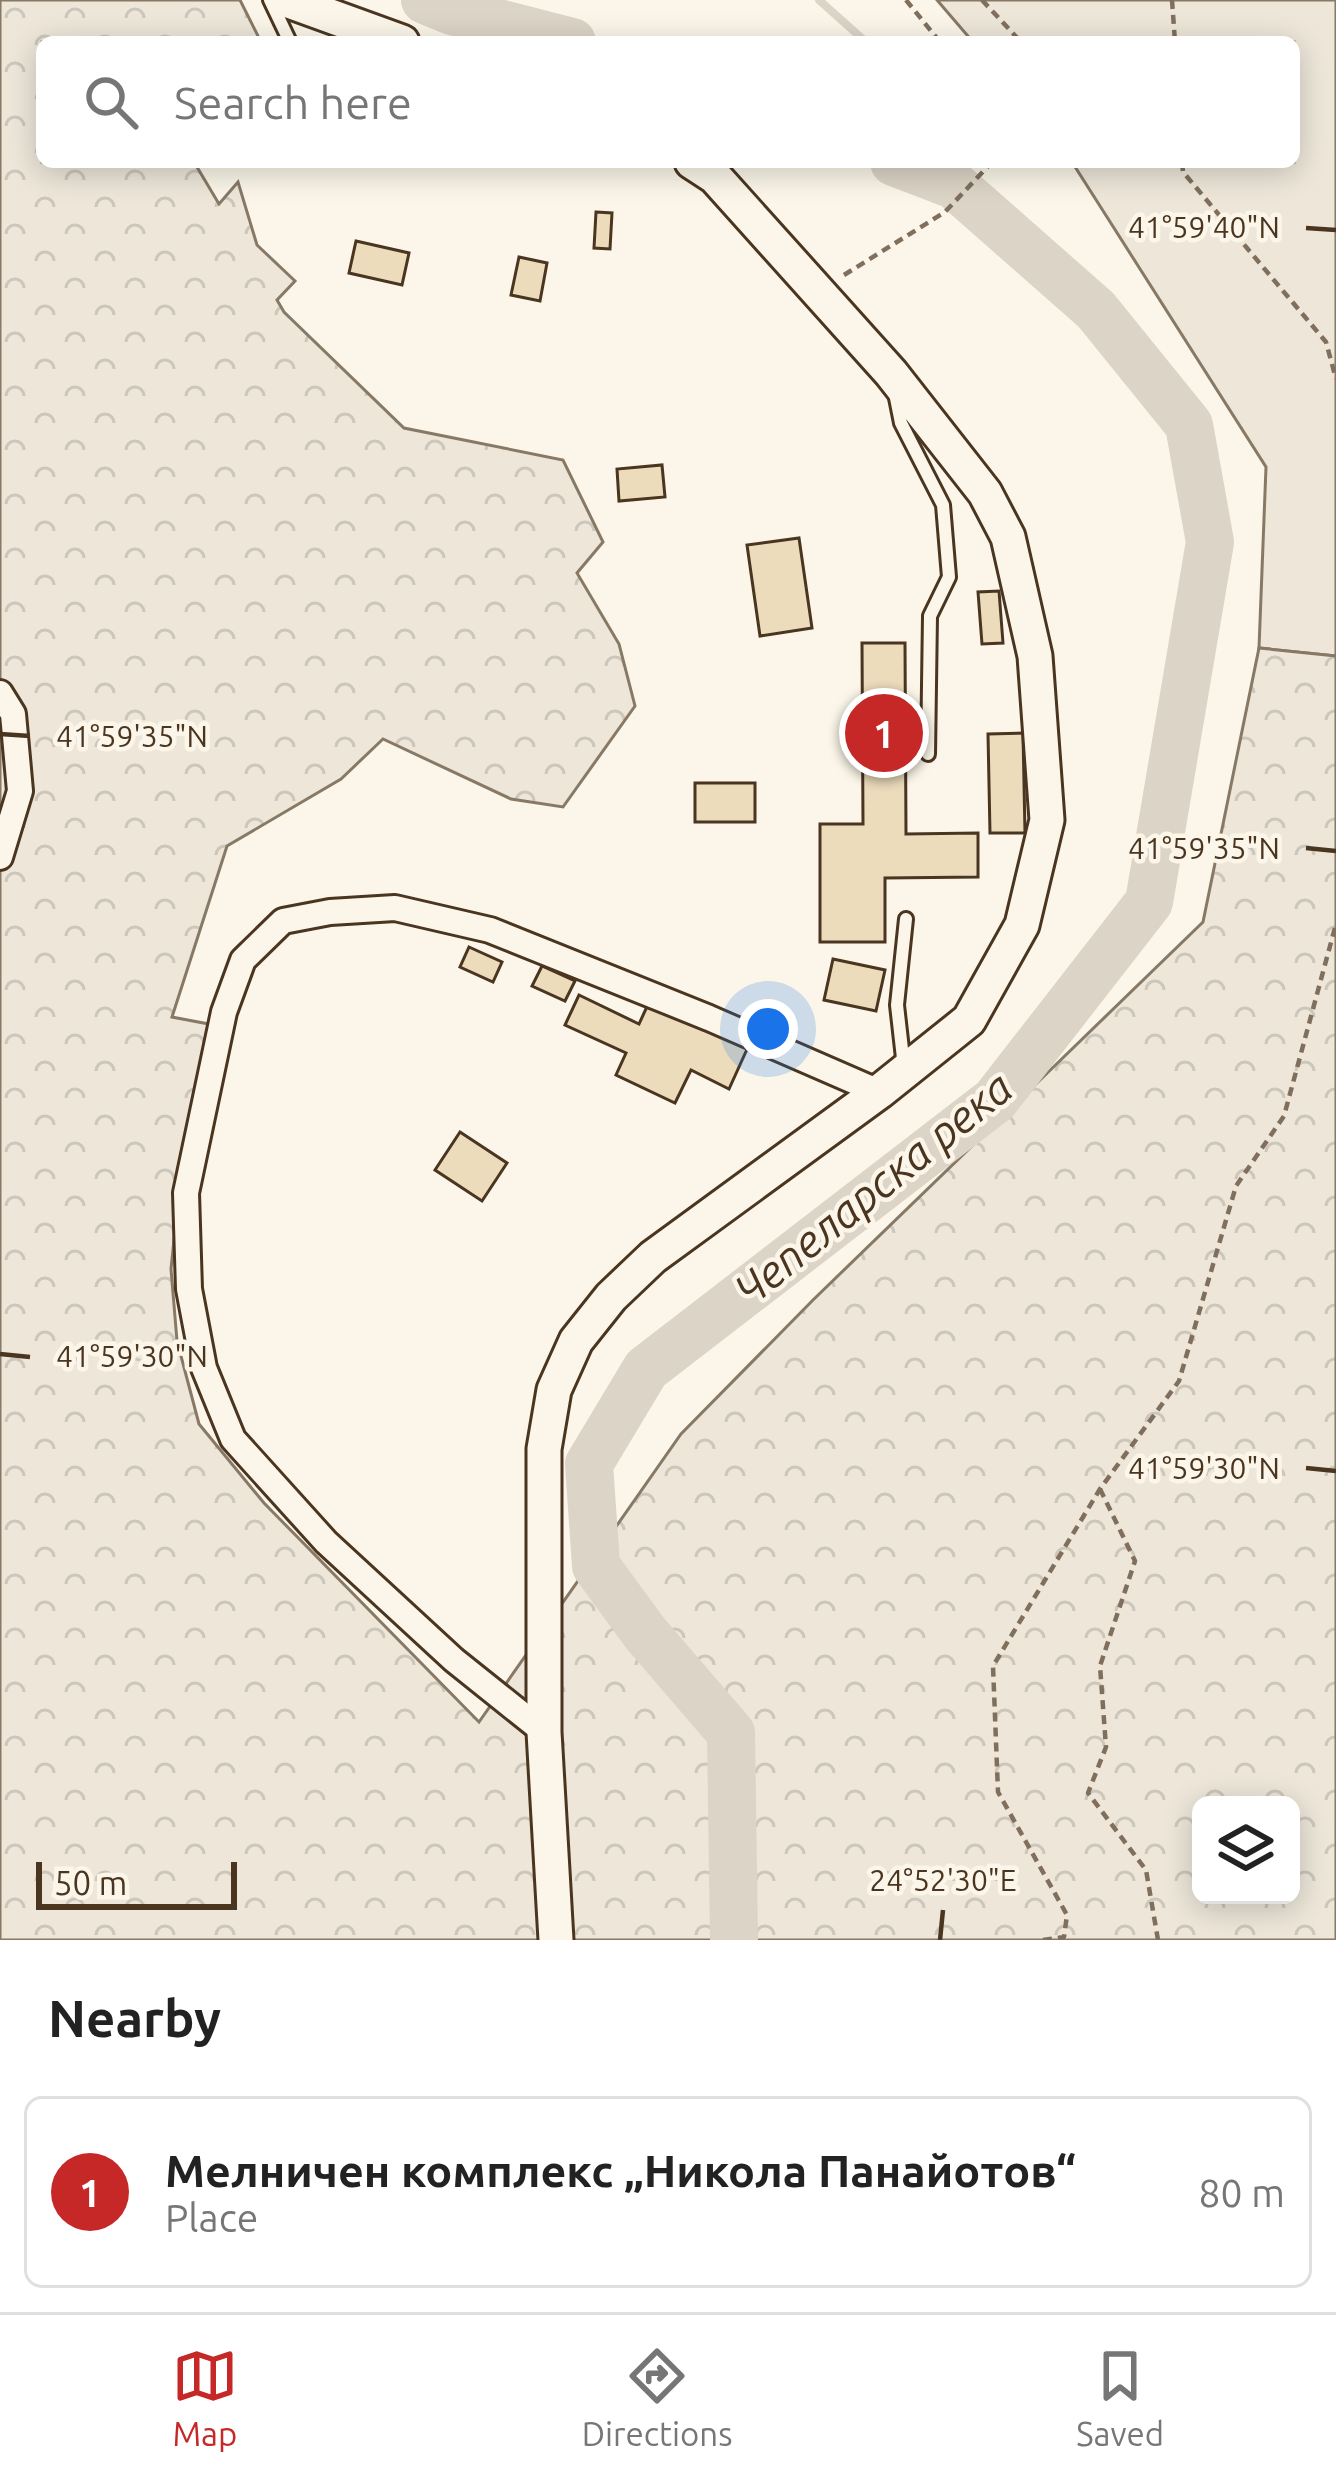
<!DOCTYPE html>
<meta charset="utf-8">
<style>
:root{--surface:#fff;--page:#f6f6f6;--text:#222;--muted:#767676;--line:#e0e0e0;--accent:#c62828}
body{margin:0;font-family:Ubuntu,sans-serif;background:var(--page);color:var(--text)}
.controls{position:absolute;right:36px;bottom:36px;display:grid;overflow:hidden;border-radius:18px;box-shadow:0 6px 30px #0003}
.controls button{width:108px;height:108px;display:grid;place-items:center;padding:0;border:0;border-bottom:3px solid var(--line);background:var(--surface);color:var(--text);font:60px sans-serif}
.scale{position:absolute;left:36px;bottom:30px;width:201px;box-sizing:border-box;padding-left:12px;border:6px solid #4a3520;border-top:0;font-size:33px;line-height:42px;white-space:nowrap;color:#4a3520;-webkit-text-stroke:9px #fbf6e9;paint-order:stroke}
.you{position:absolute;left:768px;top:1029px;width:42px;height:42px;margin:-30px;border:9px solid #fff;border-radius:50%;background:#1a73e8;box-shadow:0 0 0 18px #1a73e833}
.badge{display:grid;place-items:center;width:78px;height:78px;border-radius:50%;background:var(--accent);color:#fff;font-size:39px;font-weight:700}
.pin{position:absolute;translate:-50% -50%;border:6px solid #fff;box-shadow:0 3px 12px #0006}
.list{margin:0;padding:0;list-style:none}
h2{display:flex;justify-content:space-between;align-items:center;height:156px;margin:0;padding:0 48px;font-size:51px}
h2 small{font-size:39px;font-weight:400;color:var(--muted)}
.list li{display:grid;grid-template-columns:78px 1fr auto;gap:36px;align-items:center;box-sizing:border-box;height:192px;margin:0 24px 24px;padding:0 24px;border:3px solid var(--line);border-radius:18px}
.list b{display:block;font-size:45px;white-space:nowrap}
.list p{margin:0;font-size:39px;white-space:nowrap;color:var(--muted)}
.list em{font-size:39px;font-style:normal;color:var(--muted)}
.icon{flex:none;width:66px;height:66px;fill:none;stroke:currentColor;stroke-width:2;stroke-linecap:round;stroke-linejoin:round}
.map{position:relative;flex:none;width:1336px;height:1940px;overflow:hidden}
.search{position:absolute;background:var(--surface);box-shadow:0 6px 30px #0003;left:36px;right:36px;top:36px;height:132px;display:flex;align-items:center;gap:30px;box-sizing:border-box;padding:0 42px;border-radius:18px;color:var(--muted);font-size:45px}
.sheet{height:372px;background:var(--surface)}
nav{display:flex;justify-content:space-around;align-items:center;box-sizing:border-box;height:168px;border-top:3px solid var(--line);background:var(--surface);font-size:33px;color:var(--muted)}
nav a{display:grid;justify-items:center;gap:6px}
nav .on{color:var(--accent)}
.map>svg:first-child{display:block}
</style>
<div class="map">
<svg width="1336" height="1940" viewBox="0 0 1336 1940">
<defs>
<pattern id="forest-crowns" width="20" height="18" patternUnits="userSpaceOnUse" patternTransform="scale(3)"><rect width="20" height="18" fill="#ede6d9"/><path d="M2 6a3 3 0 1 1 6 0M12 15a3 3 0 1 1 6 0" fill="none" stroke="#cdc6ba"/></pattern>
</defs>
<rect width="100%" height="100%" fill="#fbf6e9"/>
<!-- green -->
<polygon fill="#ede6d9" stroke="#887966" stroke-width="3" points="937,0 1336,0 1336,656 1259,648 1266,467 1072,162 1294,162 1294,42 973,42"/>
<!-- forest -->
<path fill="url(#forest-crowns)" stroke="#887966" stroke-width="3" fill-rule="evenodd" d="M0,0H240L261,42H42V162H194L219,204L238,182L257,245L295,281L277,300L284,312L404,428L563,460L603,542L577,573L619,644L635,706L563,807L511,799L383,739L341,779L227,846L172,1017L214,1025L179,1191L171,1269L177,1341L199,1424L264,1503L479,1722L681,1434L813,1300L1203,922L1259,648L1336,656V1940H0ZM1201,1805H1291V1895H1201Z"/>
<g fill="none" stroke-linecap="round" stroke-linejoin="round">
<!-- stream -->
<g stroke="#dcd4c6" stroke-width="8">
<polyline points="819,0 866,42"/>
<polyline points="944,162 954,185"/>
</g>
<!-- river -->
<g stroke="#dcd4c6" stroke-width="48">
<polyline points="425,0 452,11 572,42"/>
<polyline points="734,1940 731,1733 645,1633 596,1566 589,1464 646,1369 995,1100 1149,902 1210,542 1189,425 1096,310 954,185 894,162"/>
</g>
</g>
<!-- building -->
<g fill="#ecdcbc" stroke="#4a3520" stroke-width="3">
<polygon points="596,212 612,213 610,249 594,248"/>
<polygon points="356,241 409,253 402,285 349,273"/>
<polygon points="519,257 547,263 540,301 511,295"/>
<polygon points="662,465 665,497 619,501 617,469"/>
<polygon points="799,538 812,628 760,636 747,545"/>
<polygon points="999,591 1003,643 982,644 978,592"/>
<polygon points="862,643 905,643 906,834 978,833 978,877 885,878 885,942 820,942 820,824 863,824"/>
<polygon points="1023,733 1025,833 990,833 988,734"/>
<rect x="695" y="783" width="60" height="39"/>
<polygon points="469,947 502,962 493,982 460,967"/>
<polygon points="833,959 885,970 876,1011 824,1000"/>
<polygon points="542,966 575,981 565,1001 532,986"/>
<polygon points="579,995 639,1024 650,1000 748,1047 729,1089 691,1070 675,1103 616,1075 626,1053 565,1025"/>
<polygon points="460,1132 507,1163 482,1201 435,1170"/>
</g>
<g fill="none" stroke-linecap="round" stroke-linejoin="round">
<defs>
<g id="service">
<polyline points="270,0 290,42"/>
<polyline points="895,393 901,423 943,505 949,577 930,616 928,754"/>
<polyline points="904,1067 897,1005 906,919"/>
</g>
<g id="minor">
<polyline points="0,693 13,714 20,791 0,857"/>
<polyline points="544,1732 454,1660 326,1542 233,1439 204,1368 189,1289 186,1193 224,1012 243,960 283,921 330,912 395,908 490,930 709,1018 879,1092"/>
</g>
<g id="secondary">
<polyline points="286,0 402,42"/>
<polyline points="556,1940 544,1732 544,1449 554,1390 576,1341 611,1297 653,1257 879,1092 969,1020 1022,925 1047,820 1035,656 1008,537 985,493 891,373 715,177 692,162"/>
</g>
</defs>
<!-- service casing -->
<use href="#service" stroke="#4a3520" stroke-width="18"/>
<!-- minor casing -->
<use href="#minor" stroke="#4a3520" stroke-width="30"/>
<!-- secondary casing -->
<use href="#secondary" stroke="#4a3520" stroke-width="39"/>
<!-- path -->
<g stroke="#7f6f5c" stroke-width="4.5" stroke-dasharray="9 6" stroke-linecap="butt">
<polyline points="906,0 940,42"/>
<polyline points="982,0 1021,42"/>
<polyline points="1172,0 1175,42"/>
<polyline points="1182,162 1183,172 1326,342 1336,379"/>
<polyline points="844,275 945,212 992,162"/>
<polyline points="1100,1489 1135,1561 1100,1666 1106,1747 1088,1793 1146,1870 1158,1940"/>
<polyline points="1043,1940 1064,1937 1067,1915 998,1792 993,1666 1100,1489 1179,1381 1236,1186 1284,1116 1336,924"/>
</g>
<!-- service -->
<use href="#service" stroke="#fbf6e9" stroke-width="12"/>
<!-- minor -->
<use href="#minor" stroke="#fbf6e9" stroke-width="24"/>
<!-- secondary -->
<use href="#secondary" stroke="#fbf6e9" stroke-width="33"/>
</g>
<!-- ticks -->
<path fill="none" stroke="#4a3520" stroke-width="4.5" d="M1306,228L1336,230M0,734L30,736M1306,848L1336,851M0,1354L30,1357M1306,1468L1336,1471M940,1940L943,1910"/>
<g text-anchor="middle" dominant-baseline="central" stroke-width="9" stroke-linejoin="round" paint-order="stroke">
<!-- water labels -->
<g font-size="45" font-style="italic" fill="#4a3520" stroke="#fbf6e9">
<text transform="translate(873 1188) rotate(-39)">Чепеларска река</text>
</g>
</g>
<g font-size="30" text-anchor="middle" fill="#4a3520" stroke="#fbf6e9" stroke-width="9" stroke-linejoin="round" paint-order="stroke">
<text x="1204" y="238">41°59'40"N</text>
<text x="132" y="747">41°59'35"N</text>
<text x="1204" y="859">41°59'35"N</text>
<text x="132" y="1367">41°59'30"N</text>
<text x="1204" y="1479">41°59'30"N</text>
<text x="943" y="1891">24°52'30"E</text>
</g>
</svg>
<div class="controls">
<button><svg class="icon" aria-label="layers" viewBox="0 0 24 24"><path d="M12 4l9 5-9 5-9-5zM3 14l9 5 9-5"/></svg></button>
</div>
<div class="scale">50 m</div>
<div class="you"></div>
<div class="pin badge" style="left:884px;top:733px">1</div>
<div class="search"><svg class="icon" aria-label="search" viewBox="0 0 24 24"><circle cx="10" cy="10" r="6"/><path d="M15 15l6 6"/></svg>Search here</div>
</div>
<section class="sheet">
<h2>Nearby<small></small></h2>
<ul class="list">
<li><span class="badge">1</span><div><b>Мелничен комплекс „Никола Панайотов“</b><p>Place</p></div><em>80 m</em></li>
</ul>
</section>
<nav>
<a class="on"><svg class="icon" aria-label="map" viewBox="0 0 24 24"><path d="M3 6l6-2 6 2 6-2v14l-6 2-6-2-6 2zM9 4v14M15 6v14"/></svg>Map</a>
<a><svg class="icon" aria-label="directions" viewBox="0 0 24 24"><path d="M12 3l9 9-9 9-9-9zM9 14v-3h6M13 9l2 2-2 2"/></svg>Directions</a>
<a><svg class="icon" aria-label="saved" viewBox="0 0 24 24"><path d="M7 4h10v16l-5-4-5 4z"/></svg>Saved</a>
</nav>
